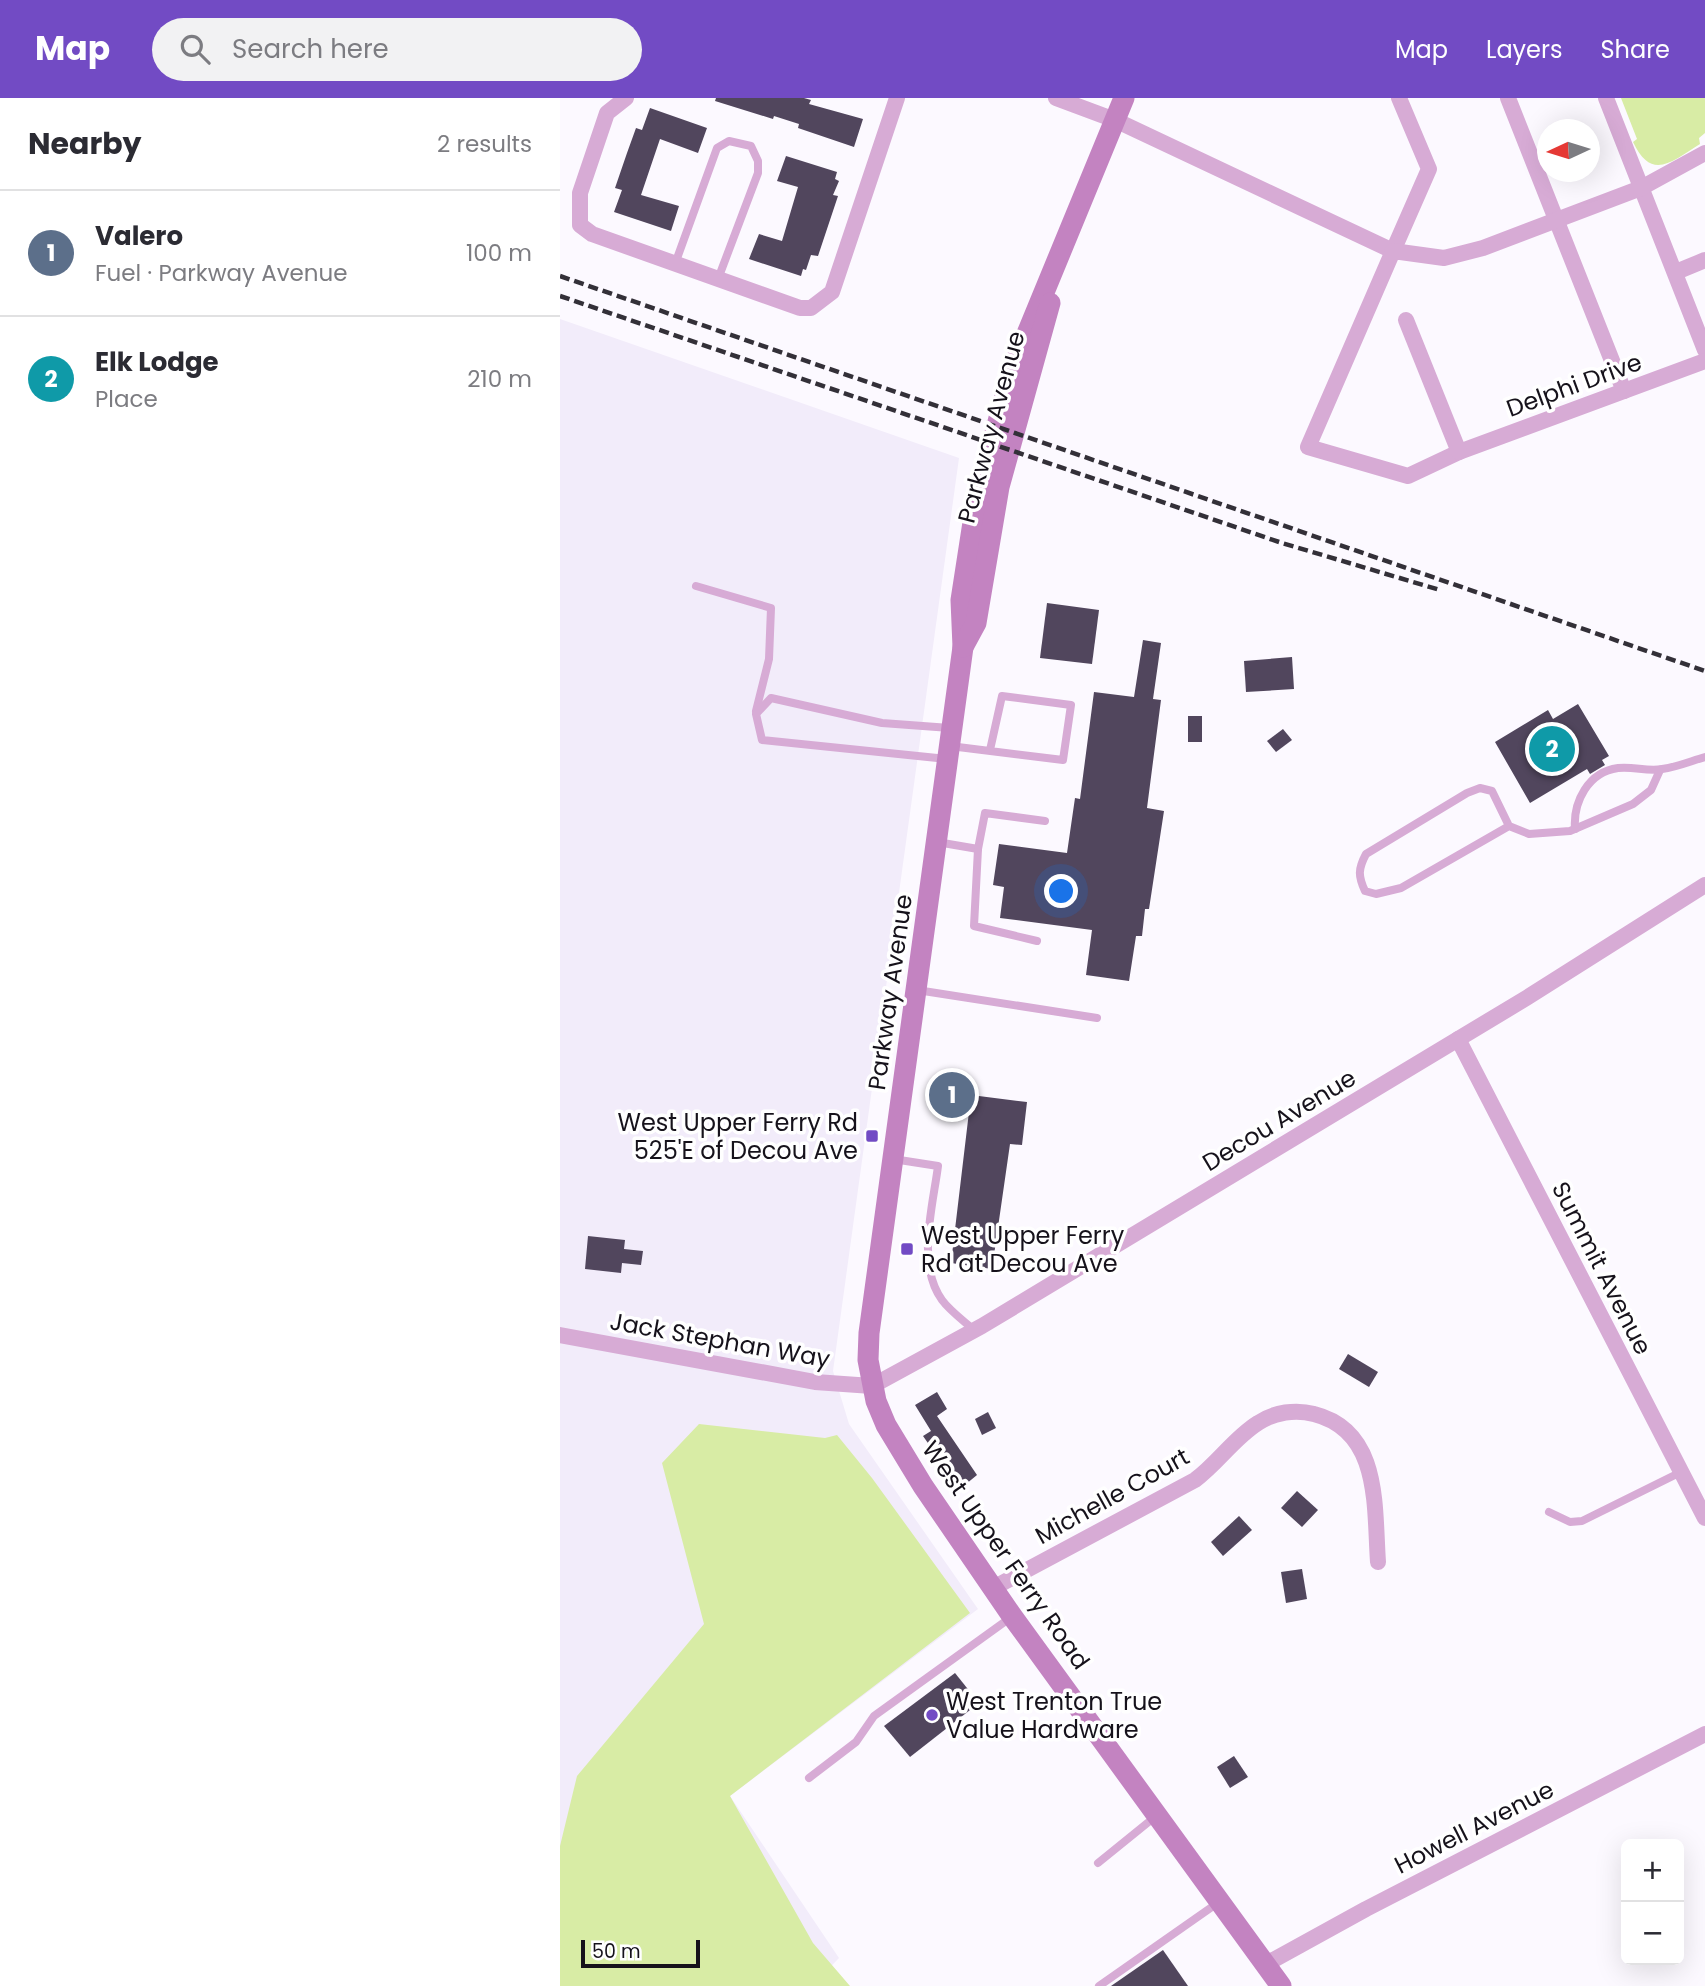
<!DOCTYPE html>
<meta charset="utf-8">
<style>
:root{--surface:#fff;--page:#f2f2f3;--text:#2b2b33;--muted:#7c7c81;--line:#e1e1e2;--accent:#724bc4}
body{margin:0;font-family:Poppins,sans-serif;background:var(--page);color:var(--text)}
.controls{position:absolute;right:21px;bottom:21px;display:grid;overflow:hidden;border-radius:10px;box-shadow:0 7px 28px #0002}
.controls button{width:63px;height:63px;display:grid;place-items:center;padding:0;border:0;border-bottom:2px solid var(--line);background:var(--surface);color:var(--text);font:35px sans-serif}
.compass{position:absolute;left:977px;top:21px;width:63px;height:63px;border-radius:50%;background:var(--surface);box-shadow:0 7px 28px #0002;rotate:266deg}
.scale{position:absolute;left:21px;bottom:18px;width:119px;box-sizing:border-box;padding-left:7px;border:4px solid #16121b;border-top:0;font-size:19px;line-height:24px;white-space:nowrap;color:#16121b;-webkit-text-stroke:5px #fff;paint-order:stroke}
.you{position:absolute;left:502px;top:794px;width:24px;height:24px;margin:-18px;border:5px solid #fff;border-radius:50%;background:#1a73e8;box-shadow:0 0 0 10px #1a73e833}
.badge{display:grid;place-items:center;width:46px;height:46px;border-radius:50%;background:var(--accent);color:#fff;font-size:23px;font-weight:700}
.pin{position:absolute;translate:-50% -50%;border:4px solid #fff;box-shadow:0 2px 7px #0006}
.list{margin:0;padding:0;list-style:none}
h2{display:flex;justify-content:space-between;align-items:center;height:91px;margin:0;padding:0 28px;font-size:30px}
h2 small{font-size:23px;font-weight:400;color:var(--muted)}
.list li{display:grid;grid-template-columns:46px 1fr auto;gap:21px;align-items:center;box-sizing:border-box;height:126px;padding:0 28px;border-top:2px solid var(--line)}
.list b{display:block;font-size:26px;white-space:nowrap}
.list p{margin:0;font-size:23px;white-space:nowrap;color:var(--muted)}
.list em{font-size:23px;font-style:normal;color:var(--muted)}
.icon{flex:none;width:38px;height:38px;fill:none;stroke:currentColor;stroke-width:2;stroke-linecap:round;stroke-linejoin:round}
.map{position:relative;flex:none;width:1145px;height:1888px;overflow:hidden}
header{display:flex;align-items:center;gap:42px;box-sizing:border-box;height:98px;padding:0 35px;background:var(--accent);color:#fff}
header strong{font-size:33px}
nav{display:flex;gap:38px;margin-inline-start:auto;font-size:24px}
.search{width:490px;height:63px;background:var(--page);display:flex;align-items:center;gap:18px;box-sizing:border-box;padding:0 24px;border-radius:38px;color:var(--muted);font-size:26px}
main{display:flex}
aside{flex:1;background:var(--surface)}
.map>svg:first-child{display:block}
</style>
<header>
<strong>Map</strong>
<div class="search"><svg class="icon" aria-label="search" viewBox="0 0 24 24"><circle cx="10" cy="10" r="6"/><path d="M15 15l6 6"/></svg>Search here</div>
<nav><a>Map</a><a>Layers</a><a>Share</a></nav>
</header>
<main>
<aside>
<h2>Nearby<small>2 results</small></h2>
<ul class="list">
<li><span class="badge" style="background:#5c6f8a">1</span><div><b>Valero</b><p>Fuel · Parkway Avenue</p></div><em>100 m</em></li>
<li><span class="badge" style="background:#0f9aa8">2</span><div><b>Elk Lodge</b><p>Place</p></div><em>210 m</em></li>
</ul>
</aside>
<div class="map">
<svg width="1145" height="1888" viewBox="0 0 1145 1888">
<rect width="100%" height="100%" fill="#fcf9ff"/>
<!-- built -->
<polygon fill="#f2ecfa" points="0,221 399,360 273,1273 289,1326 418,1511 170,1698 279,1860 252,1888 0,1888"/>
<!-- green -->
<g fill="#d8eca5">
<path d="M1061,0H1145V35L1139,40L1140,46C1112,63 1092,84 1073,44L1077,41Z"/>
<polygon points="139,1326 265,1340 277,1337 312,1380 410,1515 170,1698 253,1845 290,1888 0,1888 0,1748 17,1678 144,1526 102,1365"/>
</g>
<!-- building -->
<g fill="#51465d">
<polygon points="156,0 244,0 251,2 249,6 303,21 294,49 238,30 239,26 214,18 213,21 155,3"/>
<polygon points="90,10 147,30 138,55 100,41 81,97 119,108 111,133 54,114 62,92 55,90 67,55 76,30 82,32"/>
<polygon points="226,58 277,74 275,81 279,83 273,97 278,98 258,158 251,157 246,172 243,171 241,178 189,161 199,136 222,143 238,89 217,83"/>
<polygon points="487,505 539,512 532,566 480,560"/>
<polygon points="583,542 601,545 593,601 601,602 587,710 604,713 589,811 585,811 582,838 576,838 569,883 526,877 532,832 440,820 444,789 433,787 439,746 507,755 515,700 520,701 534,594 574,599"/>
<polygon points="732,559 734,591 686,594 684,563"/>
<polygon points="1018,606 1049,658 1042,662 1045,667 1030,676 1027,671 970,705 935,644 988,612 993,621"/>
<rect x="628" y="618" width="14" height="26"/>
<polygon points="723,631 732,642 716,654 707,643"/>
<polygon points="411,997 467,1004 462,1047 450,1046 432,1171 391,1165"/>
<polygon points="28,1138 65,1142 64,1151 83,1153 81,1167 62,1165 61,1175 25,1171"/>
<polygon points="788,1256 818,1274 809,1289 779,1271"/>
<polygon points="377,1294 387,1311 377,1318 417,1377 400,1391 363,1338 371,1333 355,1307"/>
<polygon points="428,1314 436,1330 422,1337 415,1321"/>
<polygon points="737,1393 758,1412 742,1429 721,1410"/>
<polygon points="679,1418 692,1432 663,1458 651,1444"/>
<polygon points="742,1471 747,1501 726,1505 721,1474"/>
<polygon points="395,1575 419,1605 350,1659 324,1628"/>
<polygon points="674,1658 688,1679 670,1690 657,1669"/>
<polygon points="603,1852 628,1888 551,1888"/>
</g>
<g fill="none" stroke-linecap="round" stroke-linejoin="round">
<!-- lane -->
<g stroke="#d7abd5" stroke-width="8">
<polyline points="115,166 157,50 169,43 191,48 198,63 198,75 158,181"/>
<polyline points="136,488 211,510 209,561 196,613"/>
<polyline points="390,648 503,662 511,607 442,598 430,652"/>
<polyline points="387,661 202,642 196,616 211,600 322,625 390,630"/>
<path d="M949,728L841,790L816,796L805,793C798,778 798,771 806,756L907,695L920,690L932,693L949,728L969,736L1010,733L1073,706L1091,692L1100,672"/>
<path d="M1015,731C1013,704 1028,674 1058,670C1073,668 1088,674 1102,671C1117,669 1131,663 1145,659"/>
<polyline points="377,744 418,751 425,715 485,723"/>
<polyline points="418,751 414,828 477,843"/>
<polyline points="357,892 537,920"/>
<path d="M333,1061L378,1068C373,1108 356,1166 382,1202C390,1213 404,1223 414,1232"/>
<polyline points="989,1414 1010,1424 1022,1423 1121,1374"/>
<polyline points="249,1680 296,1644 314,1618 450,1520"/>
<polyline points="538,1765 596,1718"/>
<polyline points="539,1888 659,1804"/>
</g>
<!-- street -->
<g stroke="#d7abd5" stroke-width="16">
<polyline points="66,0 47,15 20,95 20,127 32,136 240,210 251,210 272,194 337,0"/>
<polyline points="496,0 555,22 833,153 869,71 839,0"/>
<polyline points="948,0 1064,293"/>
<polyline points="1046,0 1145,252"/>
<polyline points="1145,55 1081,90 923,150 884,160 833,153 748,349 848,378 899,354 1145,263"/>
<polyline points="1116,174 1145,162"/>
<polyline points="846,222 899,354"/>
<polyline points="898,941 1145,1420"/>
<polyline points="0,1237 255,1284 312,1288 422,1228 968,899 1145,787"/>
<path d="M433,1490L635,1382C658,1365 674,1340 698,1325C714,1314 736,1311 754,1316C821,1333 814,1408 818,1464"/>
<polyline points="706,1866 806,1811 1145,1636"/>
</g>
<!-- secondary -->
<g stroke="#c383c1" stroke-width="21">
<polyline points="564,0 452,272 416,405 401,502 403,549 309,1235 308,1262 316,1303 326,1327 363,1388 452,1518 721,1888"/>
<polyline points="403,549 416,525 439,389 490,205"/>
</g>
<!-- rail -->
<g stroke="#333038" stroke-width="4.5" stroke-dasharray="10 5" stroke-linecap="butt">
<polyline points="0,178 1145,573"/>
<polyline points="0,198 722,445 880,492"/>
</g>
</g>
<!-- markers -->
<g fill="#724bc4" stroke="#fff" stroke-width="2.5">
<rect x="305" y="1031" width="14" height="14" rx="3.5"/>
<rect x="340" y="1144" width="14" height="14" rx="3.5"/>
<circle cx="372" cy="1617" r="7"/>
</g>
<g text-anchor="middle" dominant-baseline="central" stroke-width="7" stroke-linejoin="round" paint-order="stroke">
<!-- street labels -->
<g font-size="24" fill="#16121b" stroke="#fff">
<text transform="translate(1014 287) rotate(-20)">Delphi Drive</text>
<text transform="translate(431 329) rotate(-75)">Parkway Avenue</text>
<text transform="translate(330 894) rotate(-82)">Parkway Avenue</text>
<text transform="translate(719 1022) rotate(-31)">Decou Avenue</text>
<text transform="translate(1042 1170) rotate(63)">Summit Avenue</text>
<text transform="translate(160 1242) rotate(10)">Jack Stephan Way</text>
<text transform="translate(552 1398) rotate(-29)">Michelle Court</text>
<text transform="translate(446 1457) rotate(55)">West Upper Ferry Road</text>
<text transform="translate(914 1729) rotate(-27)">Howell Avenue</text>
</g>
<!-- poi labels -->
<g font-size="24" fill="#16121b" stroke="#fff" text-anchor="start">
<text x="298" y="1024" text-anchor="end">West Upper Ferry Rd<tspan x="298" dy="28">525'E of Decou Ave</tspan></text>
<text x="361" y="1137">West Upper Ferry<tspan x="361" dy="28">Rd at Decou Ave</tspan></text>
<text x="386" y="1603">West Trenton True<tspan x="386" dy="28">Value Hardware</tspan></text>
</g>
</g>
</svg>
<div class="controls">
<button>+</button>
<button>−</button>
</div>
<svg class="compass" viewBox="-18 -18 36 36"><path d="M0-13l5 13h-10z" fill="#e53935"/><path d="M0 13l5-13h-10z" fill="#7c7c81"/></svg>
<div class="scale">50 m</div>
<div class="you"></div>
<div class="pin badge" style="left:392px;top:997px;background:#5c6f8a">1</div>
<div class="pin badge" style="left:992px;top:651px;background:#0f9aa8">2</div>
</div>
</main>
